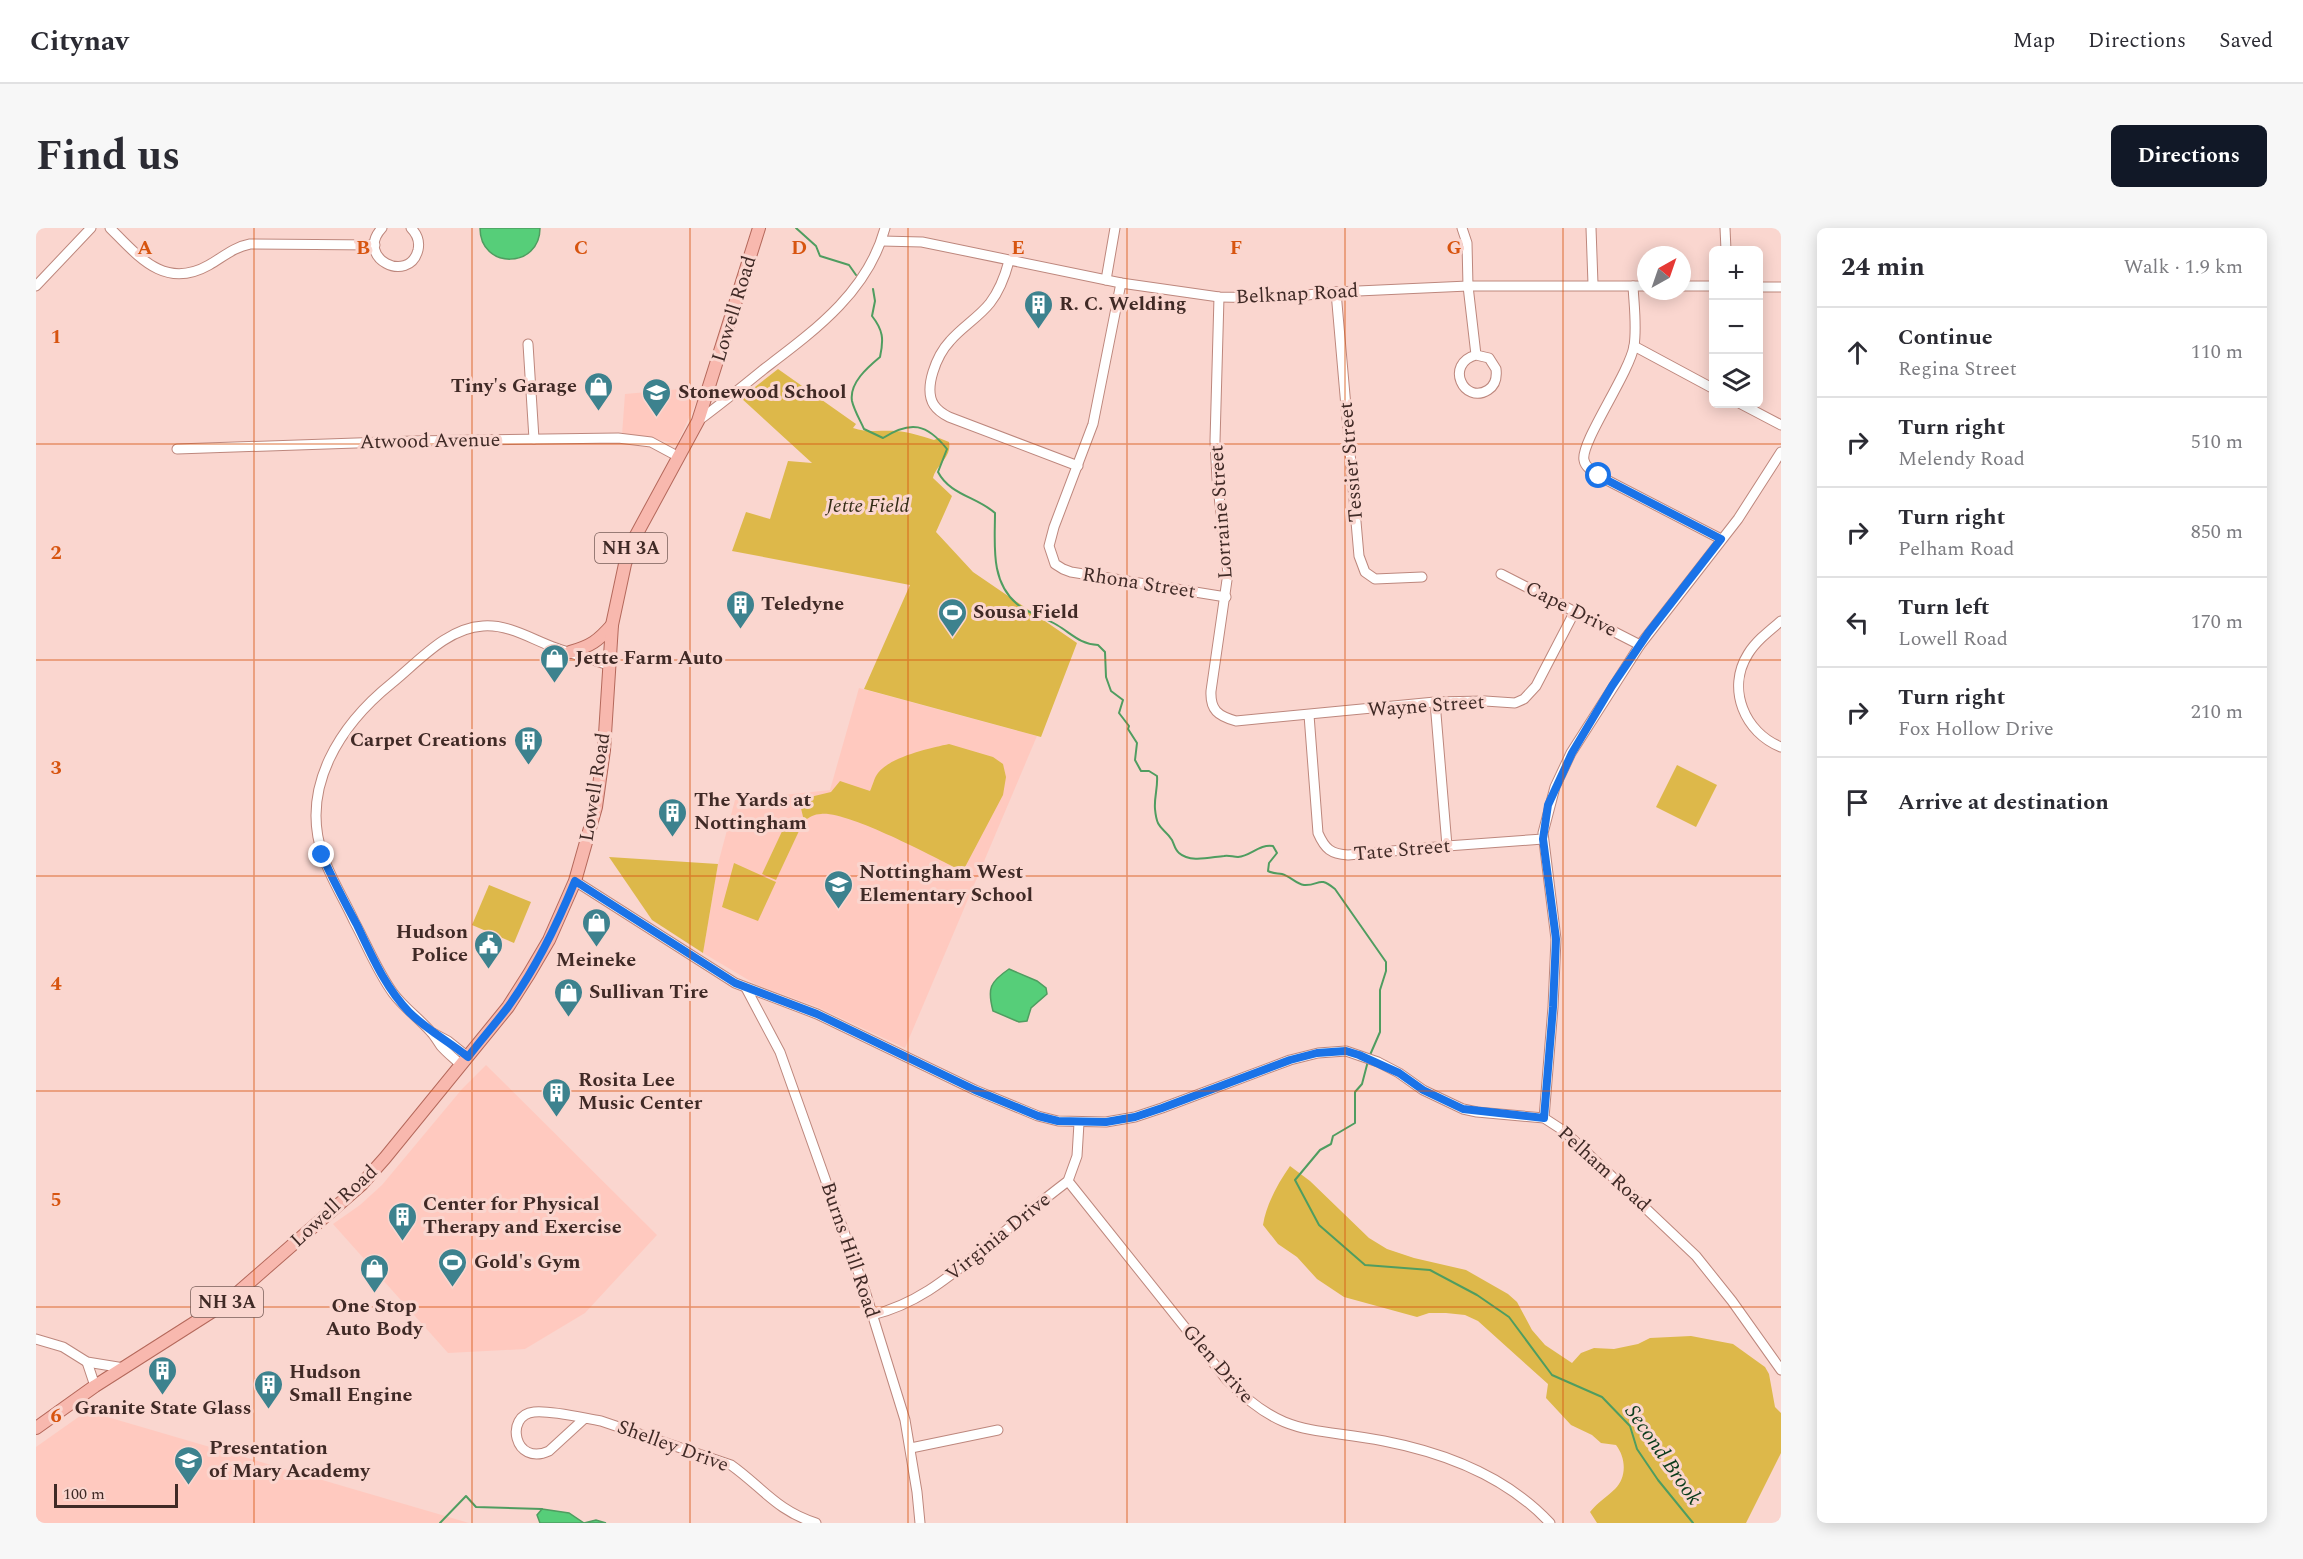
<!DOCTYPE html>
<meta charset="utf-8">
<style>
:root{--surface:#fff;--page:#f7f7f7;--text:#2b2b33;--muted:#7c7c81;--line:#e1e1e2;--accent:#111827}
body{margin:0;font-family:Spectral,serif;background:var(--page);color:var(--text)}
.controls{position:absolute;right:18px;top:18px;display:grid;overflow:hidden;border-radius:9px;box-shadow:0 3px 15px #0003}
.controls button{width:54px;height:54px;display:grid;place-items:center;padding:0;border:0;border-bottom:2px solid var(--line);background:var(--surface);color:var(--text);font:30px sans-serif}
.compass{position:absolute;left:1601px;top:18px;width:54px;height:54px;border-radius:50%;background:var(--surface);box-shadow:0 3px 15px #0003;rotate:40deg}
.scale{position:absolute;left:18px;bottom:15px;width:124px;box-sizing:border-box;padding-left:6px;border:3px solid #402a26;border-top:0;font-size:16px;line-height:21px;white-space:nowrap;color:#402a26;-webkit-text-stroke:4px #fad6cf;paint-order:stroke}
.stop{position:absolute;width:18px;height:18px;margin:-14px;border:4px solid #1a73e8;border-radius:50%;background:#fff}
.stop.end{background:#1a73e8;border-color:#fff;box-shadow:0 2px 6px #0008}
.list{margin:0;padding:0;list-style:none}
h2{display:flex;justify-content:space-between;align-items:center;height:78px;margin:0;padding:0 24px;font-size:26px}
h2 small{font-size:20px;font-weight:400;color:var(--muted)}
.list li{display:grid;grid-template-columns:39px 1fr auto;gap:18px;align-items:center;box-sizing:border-box;height:90px;padding:0 24px;border-top:2px solid var(--line)}
.list b{display:block;font-size:22px;white-space:nowrap}
.list p{margin:0;font-size:20px;white-space:nowrap;color:var(--muted)}
.list em{font-size:20px;font-style:normal;color:var(--muted)}
.icon{flex:none;width:33px;height:33px;fill:none;stroke:currentColor;stroke-width:2;stroke-linecap:round;stroke-linejoin:round}
.map{position:relative;flex:none;width:1745px;height:1295px;overflow:hidden;border-radius:9px}
header{display:flex;align-items:center;gap:36px;box-sizing:border-box;height:84px;padding:0 30px;background:var(--surface);border-bottom:2px solid var(--line)}
header strong{font-size:28px}
nav{display:flex;gap:33px;margin-inline-start:auto;font-size:21px}
.intro{display:flex;align-items:center;justify-content:space-between;box-sizing:border-box;height:144px;padding:0 36px}
h1{margin:0;font-size:42px}
.button{padding:15px 27px;border-radius:9px;background:var(--accent);color:#fff;font-size:21px;font-weight:700}
main{display:flex;gap:36px;padding:0 36px}
aside{flex:1;background:var(--surface);border-radius:9px;box-shadow:0 3px 15px #0003}
.map>svg:first-child{display:block}
</style>
<header>
<strong>Citynav</strong>
<nav><a>Map</a><a>Directions</a><a>Saved</a></nav>
</header>
<div class="intro"><h1>Find us</h1><a class="button">Directions</a></div>
<main>
<div class="map">
<svg width="1745" height="1295" viewBox="0 0 1745 1295">
<rect width="100%" height="100%" fill="#fad6cf"/>
<!-- built -->
<g fill="#ffc9bf">
<polygon points="644,161 662,170 641,216 607,208 586,207 589,166"/>
<polygon points="823,460 1001,508 869,820 779,778 721,757 667,725 682,636 699,572 794,562"/>
<polygon points="450,837 621,1007 549,1085 489,1121 412,1125 297,996 324,977 346,957 426,861"/>
<polygon points="51,1183 433,1295 0,1295 0,1219"/>
</g>
<!-- green -->
<g fill="#ddb84a">
<path d="M742,141L820,196L817,200C831,205 846,202 860,203C874,204 885,208 898,212L903,210L913,214C916,229 900,237 897,250L916,268L900,304L937,344L1041,415L1005,509L828,461L874,357L696,323L710,284L734,291L752,233L776,235L705,170Z"/>
<path d="M913,516L957,529L967,536L970,549L967,567L928,641L920,640C894,627 811,583 785,586C778,586 774,589 768,593L764,576L771,574L770,570L795,564L804,553L834,563C837,557 838,550 842,545C854,529 894,520 913,516Z"/>
<polygon points="1641,537 1681,557 1660,599 1620,579"/>
<polygon points="749,597 763,603 740,652 726,646"/>
<polygon points="573,629 682,636 667,725 616,692"/>
<polygon points="698,635 740,654 722,693 686,679"/>
<polygon points="453,657 495,674 478,715 436,697"/>
<path d="M1254,938L1274,953L1333,1010L1351,1021L1378,1030L1430,1042L1472,1066L1481,1074L1496,1102L1509,1117L1536,1135L1545,1125L1558,1120L1578,1121L1602,1116L1614,1110L1655,1108L1697,1116L1729,1139L1733,1146L1739,1179L1745,1185V1225L1710,1295H1561L1554,1284C1563,1273 1570,1270 1579,1261C1591,1249 1590,1230 1580,1217L1565,1215L1556,1207L1535,1197L1510,1170L1512,1156L1442,1093L1429,1087L1410,1085H1393L1381,1089L1308,1069L1281,1051L1261,1029L1242,1016L1227,997C1230,977 1242,955 1254,938Z"/>
</g>
<!-- water -->
<g fill="#56ce79" stroke="#4f9d60" stroke-width="1.5">
<path d="M444,0H504C504,41 444,42 444,0Z"/>
<path d="M973,741L1001,753L1010,760L1011,766L995,780L991,793L983,794L957,783C951,760 954,754 973,741Z"/>
<polygon points="506,1281 533,1285 548,1295 560,1292 570,1295 504,1295 501,1287"/>
</g>
<g fill="none" stroke-linecap="round" stroke-linejoin="round">
<!-- stream -->
<g stroke="#4f9d60" stroke-width="2">
<polyline points="760,0 780,18 784,28 813,37 820,47"/>
<path d="M837,61L839,73L836,88C847,102 848,111 844,129C832,139 813,155 816,173C818,182 824,192 828,201L847,210C875,192 891,196 911,221L902,244C914,267 941,269 959,285C959,317 954,353 981,376C992,386 1008,389 1021,397C1036,406 1044,416 1062,417L1069,424L1070,449L1075,463L1087,472L1083,485L1093,498L1092,501L1101,515L1099,532L1105,543H1113L1121,548C1122,560 1118,569 1119,581C1121,603 1127,598 1136,612C1138,616 1139,622 1143,625C1154,635 1175,629 1188,628C1193,627 1197,629 1202,629C1215,628 1223,616 1237,618L1241,625L1233,635L1232,643C1238,646 1241,645 1246,646C1254,648 1260,656 1268,657C1284,658 1282,647 1299,661L1350,734V743L1344,762V804L1334,827"/>
<polyline points="1332,833 1326,856 1319,864 1319,895 1297,908 1295,916 1284,922 1259,952 1283,997 1329,1037 1394,1042 1441,1067 1473,1089 1516,1147 1566,1169 1594,1198 1601,1221 1622,1252 1657,1295"/>
<polyline points="404,1295 430,1268 440,1279 506,1281"/>
</g>
<defs>
<g id="minor">
<path d="M74,0C103,29 129,62 173,37C187,29 198,19 214,16L339,17"/>
<path d="M346,0C318,30 373,57 382,22C384,13 381,6 375,0"/>
<path d="M1426,0L1431,15L1432,58L1440,127C1408,136 1428,177 1452,162C1460,157 1461,149 1460,141L1453,130L1440,127"/>
<polyline points="1555,0 1557,56"/>
<polyline points="1689,0 1690,22"/>
<polyline points="846,13 886,14 1085,55 1183,69 1242,70 1300,64 1432,58 1610,58"/>
<path d="M973,33C969,48 964,62 954,75C943,89 926,99 914,113C901,127 887,160 898,177C902,183 907,186 913,189L1042,238"/>
<polyline points="1070,52 1079,0"/>
<polyline points="1085,55 1057,196 1018,299 1013,318 1019,336 1027,341 1035,344 1190,369"/>
<polyline points="0,58 55,0"/>
<path d="M1597,58C1598,77 1601,99 1598,118C1593,146 1544,215 1548,232C1549,239 1557,244 1563,248L1685,311"/>
<polyline points="1646,58 1678,58"/>
<polyline points="1722,59 1745,59"/>
<polyline points="1300,64 1323,328 1329,344 1339,351 1386,349"/>
<path d="M1183,69L1179,213L1181,251L1192,345L1175,463C1174,482 1182,488 1200,493L1399,474L1449,473L1479,475L1488,471L1500,458L1539,383"/>
<polyline points="492,116 498,211"/>
<polyline points="1598,118 1678,161"/>
<polyline points="1705,176 1745,197"/>
<path d="M662,193C685,176 706,159 728,141C778,103 832,64 849,0"/>
<polyline points="141,221 378,213 582,210 615,214 643,229"/>
<polyline points="1465,346 1604,417"/>
<path d="M1745,393C1733,403 1720,413 1712,426C1690,461 1709,505 1745,519"/>
<polyline points="1399,474 1411,618"/>
<path d="M1273,487L1282,605C1289,621 1295,626 1312,627L1411,618L1507,611"/>
<polyline points="539,653 699,755 781,786 939,862 1002,888 1022,893 1070,894 1099,889 1126,880 1254,832 1282,825 1310,823 1342,834 1363,845 1387,862 1427,881 1441,884 1508,890 1528,903 1660,1028 1696,1073 1745,1142"/>
<polyline points="710,760 744,824 829,1063 869,1192 881,1264 884,1295"/>
<polyline points="397,805 412,813 432,829"/>
<path d="M425,837C419,831 411,825 405,818C402,814 399,808 395,804C383,790 368,780 357,765C341,743 331,717 318,693C308,671 295,651 287,628C263,559 305,496 356,455C383,433 411,400 447,398C473,396 497,412 520,420C537,426 555,431 572,437"/>
<polyline points="1508,890 1517,779 1520,711 1507,605 1519,559 1535,525 1604,417 1702,291 1745,224"/>
<path d="M1032,953L1191,1152C1248,1210 1275,1199 1348,1213C1410,1225 1470,1248 1514,1295"/>
<path d="M836,1087C882,1076 914,1048 950,1019C977,997 1004,974 1032,953L1041,928L1043,895"/>
<polyline points="0,1111 27,1119 51,1134 88,1140"/>
<polyline points="51,1134 59,1158"/>
<path d="M549,1190L513,1223C478,1239 468,1187 498,1184C515,1182 547,1190 565,1193L695,1237C726,1259 741,1283 780,1295"/>
<polyline points="875,1220 962,1202"/>
</g>
<g id="major">
<path d="M534,424C555,418 562,413 576,397"/>
<polyline points="0,1200 59,1158 191,1074 325,957 349,930 472,779 493,746 513,712 539,653 560,579 568,522 576,397 589,336 598,311 662,193 723,0"/>
</g>
</defs>
<!-- minor casing -->
<use href="#minor" stroke="#bd877d" stroke-width="11"/>
<!-- major casing -->
<use href="#major" stroke="#b4685b" stroke-width="14"/>
<!-- minor -->
<use href="#minor" stroke="#fff" stroke-width="9"/>
<!-- major -->
<use href="#major" stroke="#f8b8ae" stroke-width="12"/>
</g>
<g fill="none" stroke-linecap="round" stroke-linejoin="round">
<!-- route -->
<path stroke="#1a73e8" stroke-width="8" d="M286,627C296,651 309,674 321,697C336,728 349,759 373,784C391,802 412,813 432,829C445,812 459,796 472,779C500,740 521,697 539,653L699,755L781,786L939,862L1002,888L1022,893L1070,894L1099,889L1126,880L1254,832L1281,825L1310,823L1323,827L1363,845L1387,862L1427,881L1508,890L1517,779L1520,711L1507,611L1512,577L1536,525L1576,458L1612,405L1685,311L1563,248"/>
</g>
<!-- grid -->
<path fill="none" stroke="#d7540f" stroke-width="1.5" stroke-opacity="0.55" d="M218,0V1295M436,0V1295M654,0V1295M872,0V1295M1091,0V1295M1309,0V1295M1527,0V1295M0,216H1745M0,432H1745M0,648H1745M0,863H1745M0,1079H1745"/>
<!-- icons -->
<defs>
<symbol id="building-pin" viewBox="-11 -11 22 30"><path d="M0 17L-7.5 6A9.5 9.5 0 1 1 7.5 6Z" fill="#3d828e" stroke="#fad6cf"/><path d="M-4-6H4V6H1V3H-1V6H-4ZM-2.5-4.3h1.7v1.8h-1.7ZM.8-4.3h1.7v1.8H.8ZM-2.5-1h1.7V.8h-1.7ZM.8-1h1.7V.8H.8Z" fill="#fff"/></symbol>
<symbol id="shop-pin" viewBox="-11 -11 22 30"><path d="M0 17L-7.5 6A9.5 9.5 0 1 1 7.5 6Z" fill="#3d828e" stroke="#fad6cf"/><path d="M-5-2.5h2.3a2.7 3.5 0 0 1 5.4 0H5L5.5 6h-11ZM-1.5-2.5h3a1.5 2.3 0 0 0-3 0Z" fill="#fff"/></symbol>
<symbol id="school-pin" viewBox="-11 -11 22 30"><path d="M0 17L-7.5 6A9.5 9.5 0 1 1 7.5 6Z" fill="#3d828e" stroke="#fad6cf"/><path d="M0-5L7-2L0 1L-7-2ZM-4 1L0 2.5L4 1V4Q0 6-4 4Z" fill="#fff"/></symbol>
<symbol id="stadium-pin" viewBox="-11 -11 22 30"><path d="M0 17L-7.5 6A9.5 9.5 0 1 1 7.5 6Z" fill="#3d828e" stroke="#fad6cf"/><path d="M0-5a6.5 5 0 1 0 0 10a6.5 5 0 1 0 0-10ZM-3.5-1.8h7v3.6h-7Z" fill="#fff"/></symbol>
<symbol id="civic-pin" viewBox="-11 -11 22 30"><path d="M0 17L-7.5 6A9.5 9.5 0 1 1 7.5 6Z" fill="#3d828e" stroke="#fad6cf"/><path d="M-.6-6.5H3V-4.5H.6V-3L4-1V1h2V6H-6V1h2V-1L-.6-3ZM-1.2 2.5V6h2.4V2.5Z" fill="#fff"/></symbol>
</defs>
<g fill-rule="evenodd">
<use href="#building-pin" x="986" y="60" width="33" height="45"/>
<use href="#shop-pin" x="546" y="142" width="33" height="45"/>
<use href="#school-pin" x="604" y="148" width="33" height="45"/>
<use href="#building-pin" x="688" y="360" width="33" height="45"/>
<use href="#stadium-pin" x="900" y="368" width="33" height="45"/>
<use href="#shop-pin" x="502" y="414" width="33" height="45"/>
<use href="#building-pin" x="476" y="496" width="33" height="45"/>
<use href="#building-pin" x="620" y="568" width="33" height="45"/>
<use href="#school-pin" x="786" y="640" width="33" height="45"/>
<use href="#shop-pin" x="544" y="678" width="33" height="45"/>
<use href="#civic-pin" x="436" y="700" width="33" height="45"/>
<use href="#shop-pin" x="516" y="748" width="33" height="45"/>
<use href="#building-pin" x="504" y="848" width="33" height="45"/>
<use href="#building-pin" x="350" y="972" width="33" height="45"/>
<use href="#stadium-pin" x="400" y="1018" width="33" height="45"/>
<use href="#shop-pin" x="322" y="1024" width="33" height="45"/>
<use href="#building-pin" x="110" y="1126" width="33" height="45"/>
<use href="#building-pin" x="216" y="1140" width="33" height="45"/>
<use href="#school-pin" x="136" y="1216" width="33" height="45"/>
</g>
<g text-anchor="middle" dominant-baseline="central" stroke-width="6" stroke-linejoin="round" paint-order="stroke">
<!-- shield labels -->
<g fill="#fad6cf" stroke="#785e59" stroke-width="1.5">
<rect x="559" y="305" width="72" height="30" rx="4.5"/>
<rect x="155" y="1059" width="72" height="30" rx="4.5"/>
</g>
<g font-size="18" font-weight="bold" fill="#402a26">
<text x="595" y="320">NH 3A</text>
<text x="191" y="1074">NH 3A</text>
</g>
<!-- street labels -->
<g font-size="20" fill="#402a26" stroke="#fad6cf">
<text transform="translate(1261 66) rotate(-3)">Belknap Road</text>
<text transform="translate(698 81) rotate(-73)">Lowell Road</text>
<text transform="translate(394 213) rotate(-1)">Atwood Avenue</text>
<text transform="translate(1315 234) rotate(-95)">Tessier Street</text>
<text transform="translate(1185 284) rotate(-94)">Lorraine Street</text>
<text transform="translate(1103 355) rotate(9)">Rhona Street</text>
<text transform="translate(1535 381) rotate(27)">Cape Drive</text>
<text transform="translate(1390 478) rotate(-4)">Wayne Street</text>
<text transform="translate(559 559) rotate(-81)">Lowell Road</text>
<text transform="translate(1366 622) rotate(-5)">Tate Street</text>
<text transform="translate(1568 941) rotate(42)">Pelham Road</text>
<text transform="translate(298 978) rotate(-43)">Lowell Road</text>
<text transform="translate(962 1009) rotate(-39)">Virginia Drive</text>
<text transform="translate(814 1022) rotate(71)">Burns Hill Road</text>
<text transform="translate(1182 1136) rotate(49)">Glen Drive</text>
<text transform="translate(637 1218) rotate(20)">Shelley Drive</text>
</g>
<!-- poi labels -->
<g font-size="20" font-weight="bold" fill="#402a26" stroke="#fad6cf" text-anchor="start">
<text x="1023" y="76">R. C. Welding</text>
<text x="541" y="158" text-anchor="end">Tiny's Garage</text>
<text x="642" y="164">Stonewood School</text>
<text x="725" y="376">Teledyne</text>
<text x="937" y="384">Sousa Field</text>
<text x="539" y="430">Jette Farm Auto</text>
<text x="471" y="512" text-anchor="end">Carpet Creations</text>
<text x="658" y="572">The Yards at<tspan x="658" dy="23">Nottingham</tspan></text>
<text x="823" y="644">Nottingham West<tspan x="823" dy="23">Elementary School</tspan></text>
<text x="432" y="704" text-anchor="end">Hudson<tspan x="432" dy="23">Police</tspan></text>
<text x="560" y="732" text-anchor="middle">Meineke</text>
<text x="553" y="764">Sullivan Tire</text>
<text x="542" y="852">Rosita Lee<tspan x="542" dy="23">Music Center</tspan></text>
<text x="387" y="976">Center for Physical<tspan x="387" dy="23">Therapy and Exercise</tspan></text>
<text x="438" y="1034">Gold's Gym</text>
<text x="338" y="1078" text-anchor="middle">One Stop<tspan x="338" dy="23">Auto Body</tspan></text>
<text x="253" y="1144">Hudson<tspan x="253" dy="23">Small Engine</tspan></text>
<text x="127" y="1180" text-anchor="middle">Granite State Glass</text>
<text x="173" y="1220">Presentation<tspan x="173" dy="23">of Mary Academy</tspan></text>
</g>
<!-- park labels -->
<g font-size="20" font-style="italic" fill="#352d16" stroke="#fad6cf">
<text x="832" y="278">Jette Field</text>
</g>
<!-- water labels -->
<g font-size="21" font-style="italic" fill="#083b1a" stroke="#fad6cf">
<text transform="translate(1627 1227) rotate(55)">Second Brook</text>
</g>
</g>
<g font-size="20" text-anchor="middle" font-weight="bold" fill="#d7540f" stroke="#fad6cf" stroke-width="6" stroke-linejoin="round" paint-order="stroke">
<text x="109" y="26">A</text>
<text x="327" y="26">B</text>
<text x="545" y="26">C</text>
<text x="763" y="26">D</text>
<text x="982" y="26">E</text>
<text x="1200" y="26">F</text>
<text x="1418" y="26">G</text>
<text x="20" y="115">1</text>
<text x="20" y="331">2</text>
<text x="20" y="546">3</text>
<text x="20" y="762">4</text>
<text x="20" y="978">5</text>
<text x="20" y="1194">6</text>
</g>
</svg>
<div class="controls">
<button>+</button>
<button>−</button>
<button><svg class="icon" aria-label="layers" viewBox="0 0 24 24"><path d="M12 4l9 5-9 5-9-5zM3 14l9 5 9-5"/></svg></button>
</div>
<svg class="compass" viewBox="-18 -18 36 36"><path d="M0-13l5 13h-10z" fill="#e53935"/><path d="M0 13l5-13h-10z" fill="#7c7c81"/></svg>
<div class="scale">100 m</div>
<div class="stop" style="left:1563px;top:248px"></div>
<div class="stop end" style="left:286px;top:627px"></div>
</div>
<aside>
<h2>24 min<small>Walk · 1.9 km</small></h2>
<ul class="list">
<li><svg class="icon" aria-label="ahead" viewBox="0 0 24 24"><path d="M12 20V5M6 11l6-6 6 6"/></svg><div><b>Continue</b><p>Regina Street</p></div><em>110 m</em></li>
<li><svg class="icon" aria-label="right" viewBox="0 0 24 24"><path d="M7 20v-9h11M14 6l5 5-5 5"/></svg><div><b>Turn right</b><p>Melendy Road</p></div><em>510 m</em></li>
<li><svg class="icon" aria-label="right" viewBox="0 0 24 24"><path d="M7 20v-9h11M14 6l5 5-5 5"/></svg><div><b>Turn right</b><p>Pelham Road</p></div><em>850 m</em></li>
<li><svg class="icon" aria-label="left" viewBox="0 0 24 24"><path d="M17 20v-9H6M10 6l-5 5 5 5"/></svg><div><b>Turn left</b><p>Lowell Road</p></div><em>170 m</em></li>
<li><svg class="icon" aria-label="right" viewBox="0 0 24 24"><path d="M7 20v-9h11M14 6l5 5-5 5"/></svg><div><b>Turn right</b><p>Fox Hollow Drive</p></div><em>210 m</em></li>
<li><svg class="icon" aria-label="arrive" viewBox="0 0 24 24"><path d="M6 21V4h12l-3 4 3 4H6"/></svg><div><b>Arrive at destination</b></div></li>
</ul>
</aside>
</main>
